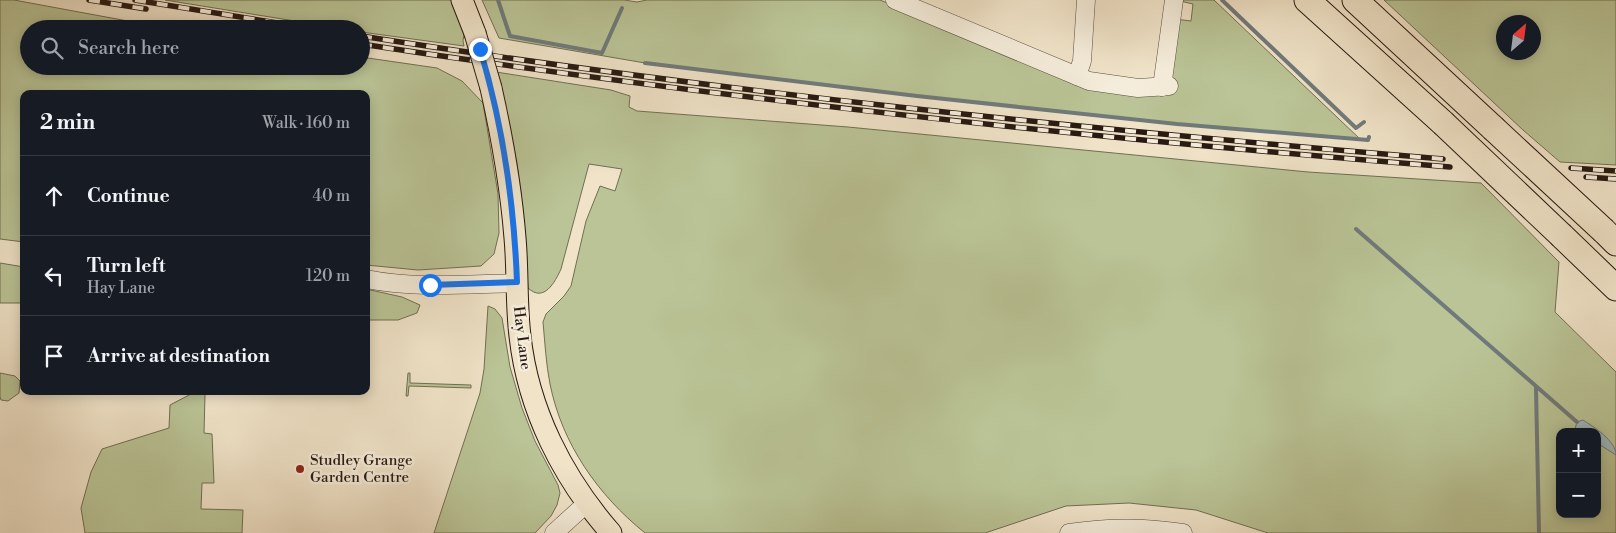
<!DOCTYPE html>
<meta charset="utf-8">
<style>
:root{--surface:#171b24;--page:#20242c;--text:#f1f3f6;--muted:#9ea1a6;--line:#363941}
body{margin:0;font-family:"Libre Bodoni",serif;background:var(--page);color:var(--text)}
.controls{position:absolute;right:15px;bottom:15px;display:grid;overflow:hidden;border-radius:10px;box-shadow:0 2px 12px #0003}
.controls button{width:45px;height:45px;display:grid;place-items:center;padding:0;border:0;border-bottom:1px solid var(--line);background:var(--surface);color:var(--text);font:25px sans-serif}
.compass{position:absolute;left:1496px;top:15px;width:45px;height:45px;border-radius:50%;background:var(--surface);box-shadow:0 2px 12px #0003;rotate:28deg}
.stop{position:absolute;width:15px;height:15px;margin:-11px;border:4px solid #1a73e8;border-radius:50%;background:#fff}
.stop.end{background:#1a73e8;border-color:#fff;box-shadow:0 1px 5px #0008}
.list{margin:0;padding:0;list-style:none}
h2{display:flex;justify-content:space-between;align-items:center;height:65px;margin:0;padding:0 20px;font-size:21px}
h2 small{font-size:16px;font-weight:400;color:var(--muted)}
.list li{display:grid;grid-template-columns:32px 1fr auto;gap:15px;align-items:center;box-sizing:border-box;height:80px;padding:0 20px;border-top:1px solid var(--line)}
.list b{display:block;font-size:19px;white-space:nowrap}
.list p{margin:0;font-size:16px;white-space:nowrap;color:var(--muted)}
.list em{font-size:16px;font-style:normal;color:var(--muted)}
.icon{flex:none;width:28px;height:28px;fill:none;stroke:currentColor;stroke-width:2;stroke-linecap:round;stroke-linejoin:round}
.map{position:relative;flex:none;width:1616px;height:533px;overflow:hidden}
.search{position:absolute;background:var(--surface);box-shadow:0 2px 12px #0003;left:20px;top:20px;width:350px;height:55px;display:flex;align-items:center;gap:12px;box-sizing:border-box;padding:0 18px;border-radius:28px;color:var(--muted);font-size:19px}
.panel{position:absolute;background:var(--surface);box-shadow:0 2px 12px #0003;left:20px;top:90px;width:350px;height:305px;border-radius:10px}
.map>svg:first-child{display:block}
</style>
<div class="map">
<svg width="1616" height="533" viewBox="0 0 1616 533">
<rect width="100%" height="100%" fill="#f0e3c8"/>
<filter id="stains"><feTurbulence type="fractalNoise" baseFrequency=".004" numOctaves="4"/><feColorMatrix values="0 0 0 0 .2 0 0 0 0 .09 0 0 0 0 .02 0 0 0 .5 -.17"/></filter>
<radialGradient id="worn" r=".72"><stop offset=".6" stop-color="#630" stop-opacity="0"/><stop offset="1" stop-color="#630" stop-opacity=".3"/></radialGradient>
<!-- green -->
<g fill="#bac496" stroke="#706e54" fill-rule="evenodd">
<polygon points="0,0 14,0 171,29 29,29 29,66 361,66 361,57 437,68 462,81 483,103 498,194 499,233 494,254 481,266 418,270 366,265 366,94 24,94 24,242 0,239"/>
<polygon points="165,0 451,0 464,34 463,41 464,46 361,32 361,29 344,29"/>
<polygon points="482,0 624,0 637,2 647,0 880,0 1097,88 1168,77 1175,19 1191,21 1193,4 1180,1 1180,0 1214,0 1360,139 1177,124 917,96 645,63 499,38"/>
<path d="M1384,0H1616V165L1560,162L1523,130ZM1504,22H1534V52H1504Z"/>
<path d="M496,72L611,90L630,96L629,107L637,111L848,127L1308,172L1481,183L1559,262L1555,312L1616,372V533H1268L1196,510L1129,503L1066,506L985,533H645C598,495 562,444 550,384C546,364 545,343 543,322L546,314L564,296L571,286L586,221L600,186L615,191L622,169L589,164L561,269C555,282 544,303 528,288L518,171L514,148ZM1560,432H1597V514H1560Z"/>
<polygon points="0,263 24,267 24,303 0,303"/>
<polygon points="366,289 402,297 420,305 417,313 398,320 366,320"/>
<polygon points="488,306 495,309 502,318 510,367 522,408 535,441 558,485 560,493 557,505 551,516 535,533 434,533 480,393 484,369"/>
<polygon points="0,373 15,376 20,381 19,393 8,401 1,400 0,397"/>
<polygon points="408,373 410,373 410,383 471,385 471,388 409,386 408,396 406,396"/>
<polygon points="191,394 205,394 204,433 212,434 214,483 202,483 201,509 243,510 242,533 85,533 81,508 91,472 102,449 169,428 170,405"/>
</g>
<!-- water -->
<path fill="#a0bbc1" stroke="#707a7b" d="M1583,420C1594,427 1616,441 1616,455L1597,443V432H1579L1575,429L1577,422Z"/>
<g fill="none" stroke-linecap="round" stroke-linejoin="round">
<!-- stream -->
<g stroke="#707a7b" stroke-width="4">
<polyline points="498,0 510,36 602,53 622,8"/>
<polyline points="1222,0 1356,128 1364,122"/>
<polyline points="645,63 917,96 1177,124 1368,140 1369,137"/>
<polyline points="1356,229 1577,422"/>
<polyline points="1536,388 1539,533"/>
</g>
<defs>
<g id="minor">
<polyline points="895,0 1089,81 1138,88 1169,86"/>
<polyline points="1077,76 1082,61 1086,0"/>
<polyline points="1162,87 1174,0"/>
<path d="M366,279C416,289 467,284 517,283"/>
<polyline points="554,533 587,503"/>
<path d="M1069,533C1106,527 1146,527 1183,533"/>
</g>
<g id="major">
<polyline points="462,0 475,33"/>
<path d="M491,88C502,137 511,187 515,238C518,271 516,304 520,336C528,410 563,478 611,533"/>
</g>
<g id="highway">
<polyline points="1307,0 1443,123"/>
<polyline points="1355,0 1493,128"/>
<polyline points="1604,231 1616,243"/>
<polyline points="1562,236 1616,288"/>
</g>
</defs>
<!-- minor casing -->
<use href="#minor" stroke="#594c40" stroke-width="19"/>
<!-- major casing -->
<use href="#major" stroke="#271912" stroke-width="23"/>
<!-- highway casing -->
<use href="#highway" stroke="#271912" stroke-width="27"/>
<!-- minor -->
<use href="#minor" stroke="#f5eddb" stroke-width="18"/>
<!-- major -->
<use href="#major" stroke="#f0e3c8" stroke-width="21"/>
<!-- highway -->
<use href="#highway" stroke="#f0e3c8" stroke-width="25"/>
<defs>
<g id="rail">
<polyline points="89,0 146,9"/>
<polyline points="135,0 315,29"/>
<polyline points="237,24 265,29"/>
<path d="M361,36C720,92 1081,129 1443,159"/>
<path d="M361,44C723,99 1086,138 1450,167"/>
<polyline points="1571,168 1616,171"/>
<polyline points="1586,177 1616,179"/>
</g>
</defs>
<!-- rail casing -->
<use href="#rail" stroke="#271912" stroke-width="5.5"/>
<!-- rail -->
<use href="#rail" stroke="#f5eddb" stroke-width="4" stroke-dasharray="11" stroke-linecap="butt"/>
<defs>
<polyline id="major-bridge" points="475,33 491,88"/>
<g id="highway-bridge">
<polyline points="1443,123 1562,236"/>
<polyline points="1493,128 1604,231"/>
</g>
</defs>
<!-- major-bridge casing -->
<use href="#major-bridge" stroke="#271912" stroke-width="23" stroke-linecap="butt"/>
<!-- highway-bridge casing -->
<use href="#highway-bridge" stroke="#271912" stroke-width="27" stroke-linecap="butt"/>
<!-- major-bridge -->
<use href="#major-bridge" stroke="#f0e3c8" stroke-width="21"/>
<!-- highway-bridge -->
<use href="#highway-bridge" stroke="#f0e3c8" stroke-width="25"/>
</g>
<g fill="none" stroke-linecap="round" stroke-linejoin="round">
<!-- route -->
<path stroke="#1a73e8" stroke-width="6" d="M430,285L517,282C514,203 503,125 480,49"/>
</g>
<!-- markers -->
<circle fill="#8f2418" stroke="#f5eddb" stroke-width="2" cx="300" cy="469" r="5"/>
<g text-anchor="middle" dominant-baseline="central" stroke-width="5" stroke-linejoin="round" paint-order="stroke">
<!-- street labels -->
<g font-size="15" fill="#271912" stroke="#f5eddb">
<text transform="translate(522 338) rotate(83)">Hay Lane</text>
</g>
<!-- poi labels -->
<g font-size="15" fill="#271912" stroke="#f5eddb" text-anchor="start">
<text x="310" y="460">Studley Grange<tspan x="310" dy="17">Garden Centre</tspan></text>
</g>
</g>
<rect width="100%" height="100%" filter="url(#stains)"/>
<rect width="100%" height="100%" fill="url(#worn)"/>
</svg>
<div class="controls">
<button>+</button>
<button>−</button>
</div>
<svg class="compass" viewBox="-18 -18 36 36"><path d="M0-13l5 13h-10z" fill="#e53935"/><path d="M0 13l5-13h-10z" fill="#9ea1a6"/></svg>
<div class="stop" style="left:430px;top:285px"></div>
<div class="stop end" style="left:480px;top:49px"></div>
<div class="search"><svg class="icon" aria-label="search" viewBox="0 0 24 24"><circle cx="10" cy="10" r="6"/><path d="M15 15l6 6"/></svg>Search here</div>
<section class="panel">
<h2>2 min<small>Walk · 160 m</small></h2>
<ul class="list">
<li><svg class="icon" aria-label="ahead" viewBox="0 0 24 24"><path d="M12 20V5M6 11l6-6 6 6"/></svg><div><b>Continue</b></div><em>40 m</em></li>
<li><svg class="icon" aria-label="left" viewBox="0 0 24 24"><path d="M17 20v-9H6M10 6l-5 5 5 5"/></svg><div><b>Turn left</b><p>Hay Lane</p></div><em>120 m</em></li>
<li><svg class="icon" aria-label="arrive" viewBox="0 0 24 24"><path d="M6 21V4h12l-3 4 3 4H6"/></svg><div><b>Arrive at destination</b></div></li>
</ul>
</section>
</div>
